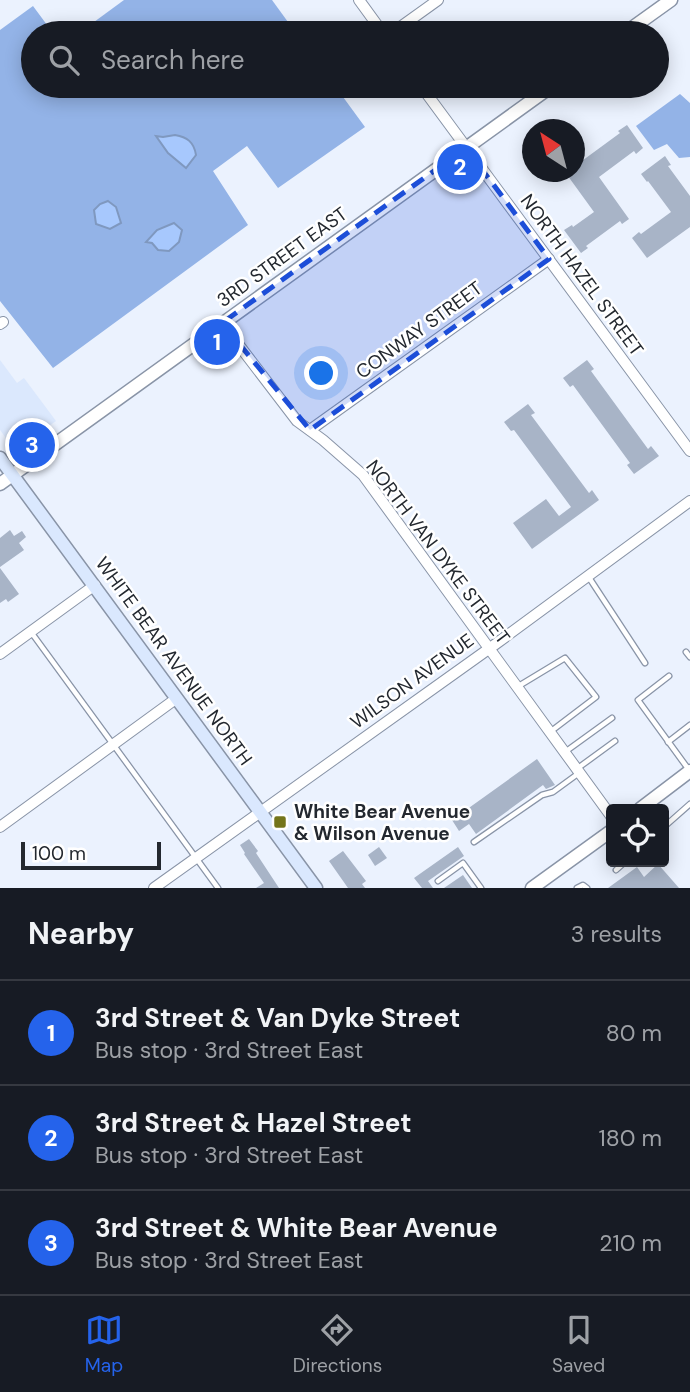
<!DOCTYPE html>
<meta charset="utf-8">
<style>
:root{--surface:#171b24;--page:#20242c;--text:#f1f3f6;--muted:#9ea1a6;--line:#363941;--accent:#2563eb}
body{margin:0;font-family:"DM Sans",sans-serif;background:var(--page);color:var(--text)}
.controls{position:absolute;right:21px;bottom:21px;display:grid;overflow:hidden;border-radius:7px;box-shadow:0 4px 18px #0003}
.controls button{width:63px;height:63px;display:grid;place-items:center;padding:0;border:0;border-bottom:2px solid var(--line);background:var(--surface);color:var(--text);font:35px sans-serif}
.compass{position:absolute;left:522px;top:119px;width:63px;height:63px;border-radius:50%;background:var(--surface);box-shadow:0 4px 18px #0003;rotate:324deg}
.scale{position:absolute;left:21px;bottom:18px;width:140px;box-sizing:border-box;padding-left:7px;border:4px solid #23282f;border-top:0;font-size:19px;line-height:24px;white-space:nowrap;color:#23282f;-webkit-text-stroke:5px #fff;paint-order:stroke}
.you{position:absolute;left:322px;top:374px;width:24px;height:24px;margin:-18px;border:5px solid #fff;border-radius:50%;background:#1a73e8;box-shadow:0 0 0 10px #1a73e833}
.badge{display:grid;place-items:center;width:46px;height:46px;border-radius:50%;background:var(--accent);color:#fff;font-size:23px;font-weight:700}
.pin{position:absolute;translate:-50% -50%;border:4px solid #fff;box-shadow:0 2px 7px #0006}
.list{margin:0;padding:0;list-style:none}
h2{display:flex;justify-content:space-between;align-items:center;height:91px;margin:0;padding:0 28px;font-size:30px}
h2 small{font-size:23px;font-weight:400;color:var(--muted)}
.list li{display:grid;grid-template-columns:46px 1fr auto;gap:21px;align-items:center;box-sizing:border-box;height:105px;padding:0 28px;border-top:2px solid var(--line)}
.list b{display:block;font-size:26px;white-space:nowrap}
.list p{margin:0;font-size:23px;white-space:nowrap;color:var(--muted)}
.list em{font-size:23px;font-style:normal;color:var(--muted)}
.icon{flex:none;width:38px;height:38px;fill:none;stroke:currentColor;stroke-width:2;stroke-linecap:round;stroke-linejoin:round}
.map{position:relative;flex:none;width:690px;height:888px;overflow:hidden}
.search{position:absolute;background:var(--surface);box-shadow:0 4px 18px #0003;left:21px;right:21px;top:21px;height:77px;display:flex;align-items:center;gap:18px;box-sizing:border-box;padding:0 24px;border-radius:38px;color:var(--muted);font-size:26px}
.sheet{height:406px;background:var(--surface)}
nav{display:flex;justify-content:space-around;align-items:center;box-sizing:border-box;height:98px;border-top:2px solid var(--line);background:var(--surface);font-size:19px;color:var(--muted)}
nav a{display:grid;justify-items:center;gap:4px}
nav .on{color:var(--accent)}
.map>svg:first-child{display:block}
</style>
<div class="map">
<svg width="690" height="888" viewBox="0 0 690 888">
<rect width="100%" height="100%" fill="#ebf2fe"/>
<!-- built -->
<polygon fill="#dbe8fd" points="0,360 17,383 24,378 56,421 15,450 0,430"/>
<!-- forest -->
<g fill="#93b3e7">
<polygon points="124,0 272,0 296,33 79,33"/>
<polygon points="33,6 53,33 33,33 33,86 335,86 365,127 278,188 247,146 213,171 248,225 53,368 0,301 0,30"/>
<polygon points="680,94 690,103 690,157 679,158 667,144 654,150 636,126"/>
</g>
<!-- water -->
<g fill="#a7c8fd" stroke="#7f98bf" stroke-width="2">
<path d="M175,135C187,137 194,142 196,155L186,168L168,153L156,136L163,137Z"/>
<polygon points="108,201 116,207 121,223 110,229 96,224 94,210 100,204"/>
<polygon points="174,223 182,230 179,242 169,251 158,250 152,243 146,242 157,230"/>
</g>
<!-- building -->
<g fill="#a8b4c7">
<polygon points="627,125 643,148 636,154 634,151 599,177 629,219 622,224 620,221 586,246 588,248 581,253 564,230 572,225 573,227 594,212 565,172 575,172 575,166 620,133 618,131"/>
<polygon points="665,156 671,165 668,166 690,196 690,227 647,258 632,238 639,232 641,234 671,212 648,181 647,182 641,174"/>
<polygon points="587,360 594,369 591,371 648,449 651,446 659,456 634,474 627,465 630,463 573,385 570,387 563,378"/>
<polygon points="528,404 535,413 531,415 589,493 592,490 599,500 532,549 513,523 546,499 559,516 571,507 514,430 511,431 504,422"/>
<polygon points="10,530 14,536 22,531 26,537 19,543 24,550 0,567 0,538"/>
<polygon points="0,568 19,594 8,602 6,599 0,603"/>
<polygon points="537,759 555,785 546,789 543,785 476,834 469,824 459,831 452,820"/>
<polygon points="249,839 258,851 256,853 279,888 256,888 264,883 244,854 245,853 240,845"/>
<polygon points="379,847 387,858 375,866 368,855"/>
<polygon points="458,847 464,856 428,881 433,888 422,888 414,878"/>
<polygon points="343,851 366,881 362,884 365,888 348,888 329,861"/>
<polygon points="658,864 679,888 608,888 637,867 644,877"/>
<polygon points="463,875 472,888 444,888"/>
</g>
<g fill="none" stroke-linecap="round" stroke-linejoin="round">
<defs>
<g id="service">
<polyline points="588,576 645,663"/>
<polyline points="31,632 218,888"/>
<polyline points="686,652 690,657"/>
<polyline points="669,676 638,700 689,770"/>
<polyline points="517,687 565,658 596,697 550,732"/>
<polyline points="668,742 690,725"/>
<polyline points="565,752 612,718"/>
<polyline points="578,768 615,741"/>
<polyline points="664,827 690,804"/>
<polyline points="474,842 542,795 553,792 579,773"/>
<polyline points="616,870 625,862"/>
<polyline points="438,881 463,863 481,888"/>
<polyline points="577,888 583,885 587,888"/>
</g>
<g id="minor">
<polyline points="359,0 383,33"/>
<polyline points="392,33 438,0"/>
<polyline points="421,86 690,451"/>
<polyline points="222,323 297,421 323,440 363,475 611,816"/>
<polyline points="0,324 3,322"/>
<polyline points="310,430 549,259"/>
<polyline points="0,654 95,585"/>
<polyline points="0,827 177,698"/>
<polyline points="154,888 497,643 690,501"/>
</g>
<g id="tertiary">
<polyline points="625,33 671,0"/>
<polyline points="0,484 552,86"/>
<polyline points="640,809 690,771"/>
<polyline points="532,888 611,831"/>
</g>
<polyline id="secondary" points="0,458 316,888"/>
</defs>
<!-- service casing -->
<use href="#service" stroke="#8994a7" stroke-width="7"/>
<!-- minor casing -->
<use href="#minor" stroke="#8994a7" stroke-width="12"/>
<!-- tertiary casing -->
<use href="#tertiary" stroke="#8994a7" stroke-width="15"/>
<!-- secondary casing -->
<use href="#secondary" stroke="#8994a7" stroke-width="15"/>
<!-- service -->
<use href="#service" stroke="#fff" stroke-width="4.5"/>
<!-- minor -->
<use href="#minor" stroke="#fff" stroke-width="10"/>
<!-- tertiary -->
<use href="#tertiary" stroke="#fff" stroke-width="12"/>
<!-- secondary -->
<use href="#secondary" stroke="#dae8fe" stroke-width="12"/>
</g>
<!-- marked area -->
<path fill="#1d4ed8" fill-opacity="0.2" stroke="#1d4ed8" stroke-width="5" stroke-dasharray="14 9" stroke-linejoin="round" d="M466,148L549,259L310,430L222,323Z"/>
<!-- markers -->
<rect fill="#74751b" stroke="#fff" stroke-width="2.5" x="273" y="815" width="14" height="14" rx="3.5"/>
<g text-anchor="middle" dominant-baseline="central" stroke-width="5" stroke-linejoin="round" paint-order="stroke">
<!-- street labels -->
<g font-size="19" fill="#23282f" stroke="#fff">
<text transform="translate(282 257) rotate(-36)">3RD STREET EAST</text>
<text transform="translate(582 275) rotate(54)">NORTH HAZEL STREET</text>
<text transform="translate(419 330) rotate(-36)">CONWAY STREET</text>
<text transform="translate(438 552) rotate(53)">NORTH VAN DYKE STREET</text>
<text transform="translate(174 661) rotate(54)">WHITE BEAR AVENUE NORTH</text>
<text transform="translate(412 681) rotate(-36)">WILSON AVENUE</text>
</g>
<!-- poi labels -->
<g font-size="19" font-weight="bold" fill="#23282f" stroke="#fff" text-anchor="start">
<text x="294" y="811">White Bear Avenue<tspan x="294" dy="22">&amp; Wilson Avenue</tspan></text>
</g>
</g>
</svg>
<div class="controls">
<button><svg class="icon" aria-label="locate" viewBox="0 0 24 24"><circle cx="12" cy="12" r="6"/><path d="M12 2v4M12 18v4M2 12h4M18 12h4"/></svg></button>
</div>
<svg class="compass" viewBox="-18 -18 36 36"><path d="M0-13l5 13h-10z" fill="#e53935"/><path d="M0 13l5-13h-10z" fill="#9ea1a6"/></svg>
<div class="scale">100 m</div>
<div class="you"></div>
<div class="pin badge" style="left:217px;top:342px">1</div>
<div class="pin badge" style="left:460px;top:167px">2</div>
<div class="pin badge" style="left:32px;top:445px">3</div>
<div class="search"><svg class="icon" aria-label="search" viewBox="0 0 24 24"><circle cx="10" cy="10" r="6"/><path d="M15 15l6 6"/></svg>Search here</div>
</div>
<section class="sheet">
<h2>Nearby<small>3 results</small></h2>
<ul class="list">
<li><span class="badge">1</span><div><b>3rd Street &amp; Van Dyke Street</b><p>Bus stop · 3rd Street East</p></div><em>80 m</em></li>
<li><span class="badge">2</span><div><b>3rd Street &amp; Hazel Street</b><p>Bus stop · 3rd Street East</p></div><em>180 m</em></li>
<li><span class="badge">3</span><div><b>3rd Street &amp; White Bear Avenue</b><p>Bus stop · 3rd Street East</p></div><em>210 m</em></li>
</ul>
</section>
<nav>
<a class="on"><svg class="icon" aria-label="map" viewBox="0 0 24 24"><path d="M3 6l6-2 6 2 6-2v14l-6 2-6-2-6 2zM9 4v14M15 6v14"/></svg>Map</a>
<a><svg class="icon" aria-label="directions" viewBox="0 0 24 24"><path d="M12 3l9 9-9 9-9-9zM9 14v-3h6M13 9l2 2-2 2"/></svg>Directions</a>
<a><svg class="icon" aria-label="saved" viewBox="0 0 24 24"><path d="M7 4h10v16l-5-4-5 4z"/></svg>Saved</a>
</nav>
